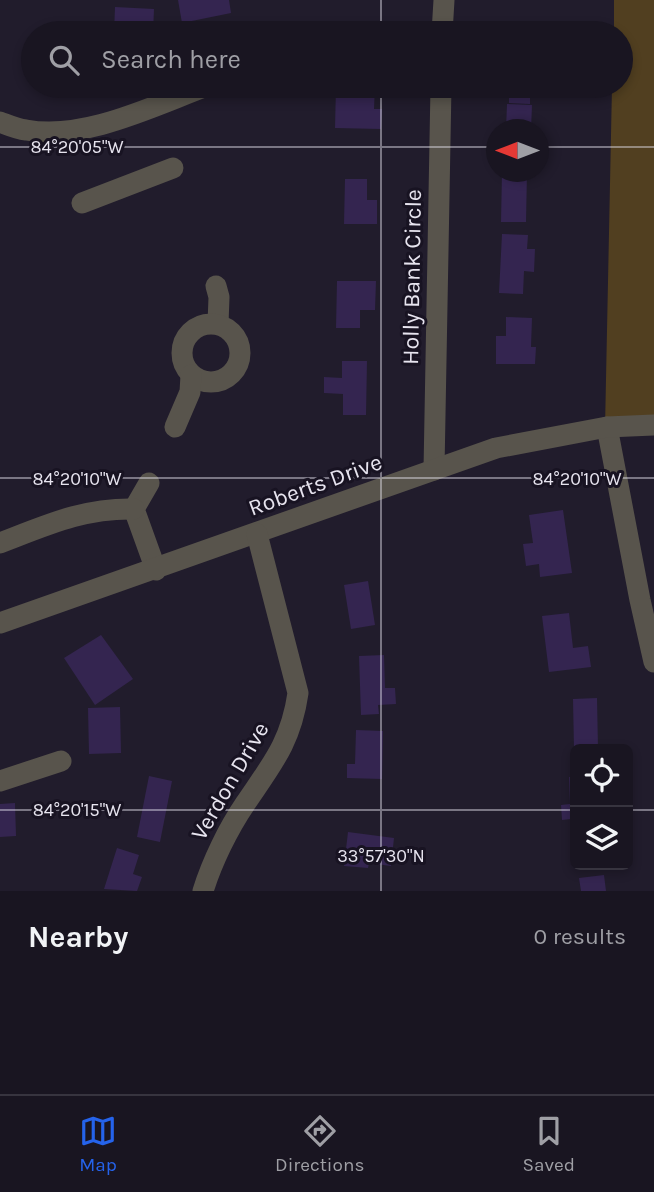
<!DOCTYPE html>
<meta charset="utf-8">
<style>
:root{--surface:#191521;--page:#26222e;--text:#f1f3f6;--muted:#9f9fa5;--line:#37343f;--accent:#2563eb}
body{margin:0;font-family:Karla,sans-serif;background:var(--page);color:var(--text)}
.controls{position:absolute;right:21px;bottom:21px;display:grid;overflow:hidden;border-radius:10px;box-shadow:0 4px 10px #0003}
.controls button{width:63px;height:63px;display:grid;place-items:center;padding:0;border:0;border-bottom:2px solid var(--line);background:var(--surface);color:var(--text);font:35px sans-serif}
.compass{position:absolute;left:486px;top:119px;width:63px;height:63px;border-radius:50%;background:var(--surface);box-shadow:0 4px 10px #0003;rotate:270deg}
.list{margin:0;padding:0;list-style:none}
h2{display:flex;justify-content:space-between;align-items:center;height:91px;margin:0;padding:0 28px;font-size:30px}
h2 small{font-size:23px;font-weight:400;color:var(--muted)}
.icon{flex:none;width:38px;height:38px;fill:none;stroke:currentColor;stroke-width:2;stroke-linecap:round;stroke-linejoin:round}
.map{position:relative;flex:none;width:654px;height:891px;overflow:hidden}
.search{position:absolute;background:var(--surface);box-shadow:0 4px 10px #0003;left:21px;right:21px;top:21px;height:77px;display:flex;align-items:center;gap:18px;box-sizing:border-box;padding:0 24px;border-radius:38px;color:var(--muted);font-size:26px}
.sheet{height:203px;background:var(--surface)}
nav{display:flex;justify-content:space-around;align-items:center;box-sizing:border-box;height:98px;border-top:2px solid var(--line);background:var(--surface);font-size:19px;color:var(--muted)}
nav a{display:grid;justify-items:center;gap:4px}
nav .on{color:var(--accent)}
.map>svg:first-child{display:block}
</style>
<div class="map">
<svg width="654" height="891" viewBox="0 0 654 891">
<rect width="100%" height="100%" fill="#211c2c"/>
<!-- green -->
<polygon fill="#513f20" points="614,0 654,0 654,425 605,428 612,86 621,86 621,33 614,33"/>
<!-- building -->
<g fill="#342550">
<polygon points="178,0 229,0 231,13 182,23"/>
<polygon points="115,7 154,9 153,33 114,33"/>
<polygon points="336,86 375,86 374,109 382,109 381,129 335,128"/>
<polygon points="509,86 530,86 530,104 509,103"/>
<polygon points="507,104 532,105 531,130 506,130"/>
<polygon points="502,172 527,172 526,222 501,222"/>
<polygon points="345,179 367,179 367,200 377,200 377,224 344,224"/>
<polygon points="502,234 528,235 527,249 535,249 534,272 524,271 523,294 499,293"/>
<polygon points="337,281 376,281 375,310 360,310 360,328 336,328"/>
<polygon points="506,317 532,318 531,347 536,347 535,364 496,364 496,336 506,336"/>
<polygon points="342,361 367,361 366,415 343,415 343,394 324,393 324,377 342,378"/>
<polygon points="563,510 572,573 540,577 539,564 526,566 523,544 533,543 529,515"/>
<polygon points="368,581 375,625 351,629 344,585"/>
<polygon points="569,613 573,648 588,646 591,667 549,672 542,616"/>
<polygon points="101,635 133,679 95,705 64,658"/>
<polygon points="384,655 385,688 395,688 396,704 378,705 379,714 361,715 359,656"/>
<polygon points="597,698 598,749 574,749 573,699"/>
<polygon points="120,707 121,753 89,754 88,708"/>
<polygon points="356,730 383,731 382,779 347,778 347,764 355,764"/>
<polygon points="149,776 172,781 160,842 137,837"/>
<polygon points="575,776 575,837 571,837 571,819 562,820 561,805 570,804 569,777"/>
<polygon points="15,803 16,836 0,837 0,804"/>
<polygon points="348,832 394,838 391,866 369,863 368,868 344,866"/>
<polygon points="117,848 139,855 133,874 142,877 137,891 104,889"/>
<polygon points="604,875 606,891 581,891 579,878"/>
</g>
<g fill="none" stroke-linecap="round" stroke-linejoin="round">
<!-- minor -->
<g stroke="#58544c" stroke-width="21">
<polyline points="379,33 426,33"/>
<polyline points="442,33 444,0"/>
<path d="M0,122C8,125 17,129 26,130C84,141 153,106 207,86"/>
<polyline points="82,203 173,168"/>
<polyline points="216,286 219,297 218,324"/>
<circle cx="211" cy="353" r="29"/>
<polyline points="175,427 190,392 191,375"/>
<polyline points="607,427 640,600 654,662"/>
<polyline points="434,470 441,86"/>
<polyline points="149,483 134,509 156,570"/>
<path d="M0,543C47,525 83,508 134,509"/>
<polyline points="0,623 496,448 607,427 654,425"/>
<polyline points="0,781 61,761"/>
<path d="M203,891C212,862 228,829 245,804C272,764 291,742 298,693L257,534"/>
</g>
</g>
<!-- ticks -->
<path fill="none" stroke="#e7e4ef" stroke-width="2" stroke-opacity="0.45" d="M381,0V33M381,86V891M0,147H496M538,147H654M0,478H654M0,810H575M628,810H654"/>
<g text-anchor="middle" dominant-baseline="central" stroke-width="6" stroke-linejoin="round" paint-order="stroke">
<!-- street labels -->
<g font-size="23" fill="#e7e4ef" stroke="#181322">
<text transform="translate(412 277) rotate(-89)">Holly Bank Circle</text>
<text transform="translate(315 485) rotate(-20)">Roberts Drive</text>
<text transform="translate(230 781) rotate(-60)">Verdon Drive</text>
</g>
</g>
<g font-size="18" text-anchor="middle" fill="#e7e4ef" stroke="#181322" stroke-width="6" stroke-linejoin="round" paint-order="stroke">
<text x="77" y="153">84°20'05"W</text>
<text x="577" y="485">84°20'10"W</text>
<text x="77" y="485">84°20'10"W</text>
<text x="77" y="816">84°20'15"W</text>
<text x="381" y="862">33°57'30"N</text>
</g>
</svg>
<div class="controls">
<button><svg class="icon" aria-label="locate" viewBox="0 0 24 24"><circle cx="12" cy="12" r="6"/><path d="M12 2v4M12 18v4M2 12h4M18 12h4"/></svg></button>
<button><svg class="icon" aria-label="layers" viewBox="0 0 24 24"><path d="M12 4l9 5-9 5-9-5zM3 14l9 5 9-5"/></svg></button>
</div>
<svg class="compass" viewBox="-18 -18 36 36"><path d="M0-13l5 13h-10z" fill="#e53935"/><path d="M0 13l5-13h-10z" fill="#9f9fa5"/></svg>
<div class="search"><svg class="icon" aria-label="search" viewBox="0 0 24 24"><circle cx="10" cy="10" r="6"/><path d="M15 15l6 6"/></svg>Search here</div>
</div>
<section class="sheet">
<h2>Nearby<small>0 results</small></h2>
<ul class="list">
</ul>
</section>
<nav>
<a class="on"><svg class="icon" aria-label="map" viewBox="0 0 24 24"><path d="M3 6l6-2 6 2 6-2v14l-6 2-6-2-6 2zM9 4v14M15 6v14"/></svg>Map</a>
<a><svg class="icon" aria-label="directions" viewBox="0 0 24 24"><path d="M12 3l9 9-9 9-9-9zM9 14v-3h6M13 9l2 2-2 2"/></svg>Directions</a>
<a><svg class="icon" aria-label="saved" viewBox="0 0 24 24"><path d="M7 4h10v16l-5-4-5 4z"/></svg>Saved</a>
</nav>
